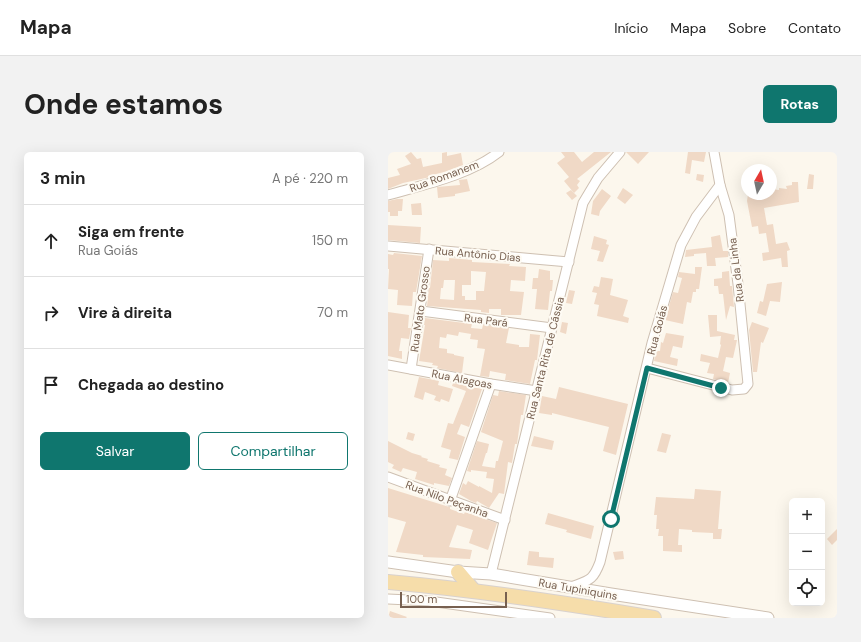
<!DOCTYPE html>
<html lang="pt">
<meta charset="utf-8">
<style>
:root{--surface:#fff;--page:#f2f2f2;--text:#222;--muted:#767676;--line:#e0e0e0;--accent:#0f766e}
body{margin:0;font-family:"DM Sans",sans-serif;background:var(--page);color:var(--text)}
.controls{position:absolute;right:12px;bottom:12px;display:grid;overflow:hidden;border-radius:6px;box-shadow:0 4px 16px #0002}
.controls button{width:36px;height:36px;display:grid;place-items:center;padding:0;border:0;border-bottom:1px solid var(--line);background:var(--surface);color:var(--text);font:20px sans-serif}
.compass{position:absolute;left:353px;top:12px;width:36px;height:36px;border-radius:50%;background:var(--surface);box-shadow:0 4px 16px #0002;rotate:9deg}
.scale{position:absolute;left:12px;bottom:10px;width:107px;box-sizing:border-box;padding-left:4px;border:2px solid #776050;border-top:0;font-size:11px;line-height:14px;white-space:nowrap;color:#776050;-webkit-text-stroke:3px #fefbf4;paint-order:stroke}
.stop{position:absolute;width:12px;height:12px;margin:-9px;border:3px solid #0f766e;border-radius:50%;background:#fff}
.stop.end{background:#0f766e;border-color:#fff;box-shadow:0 1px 4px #0008}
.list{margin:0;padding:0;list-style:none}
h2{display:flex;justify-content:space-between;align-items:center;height:52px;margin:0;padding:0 16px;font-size:17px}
h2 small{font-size:13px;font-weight:400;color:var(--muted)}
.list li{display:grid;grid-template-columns:26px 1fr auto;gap:12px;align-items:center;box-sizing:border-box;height:72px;padding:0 16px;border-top:1px solid var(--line)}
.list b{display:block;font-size:15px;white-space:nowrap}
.list p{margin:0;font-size:13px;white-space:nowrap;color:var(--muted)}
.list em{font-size:13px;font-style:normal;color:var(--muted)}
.actions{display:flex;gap:8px;padding:12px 16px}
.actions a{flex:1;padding:9px 0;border:1px solid var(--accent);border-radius:6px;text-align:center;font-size:14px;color:var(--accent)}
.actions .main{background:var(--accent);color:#fff}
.icon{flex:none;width:22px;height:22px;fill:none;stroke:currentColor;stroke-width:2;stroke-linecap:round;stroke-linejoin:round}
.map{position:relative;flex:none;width:449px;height:466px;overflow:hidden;border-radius:6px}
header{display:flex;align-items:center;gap:24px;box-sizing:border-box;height:56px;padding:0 20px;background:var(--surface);border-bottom:1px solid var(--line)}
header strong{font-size:19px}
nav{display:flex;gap:22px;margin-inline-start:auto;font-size:14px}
.intro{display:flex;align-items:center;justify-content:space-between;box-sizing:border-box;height:96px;padding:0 24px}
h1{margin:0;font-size:28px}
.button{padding:10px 18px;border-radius:6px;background:var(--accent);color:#fff;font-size:14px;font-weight:700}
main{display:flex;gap:24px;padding:0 24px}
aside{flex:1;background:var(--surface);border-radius:6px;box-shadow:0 4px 16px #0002}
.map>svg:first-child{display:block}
</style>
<header>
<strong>Mapa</strong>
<nav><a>Início</a><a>Mapa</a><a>Sobre</a><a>Contato</a></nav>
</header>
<div class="intro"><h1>Onde estamos</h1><a class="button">Rotas</a></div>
<main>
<aside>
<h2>3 min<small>A pé · 220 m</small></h2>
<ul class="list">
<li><svg class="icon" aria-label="ahead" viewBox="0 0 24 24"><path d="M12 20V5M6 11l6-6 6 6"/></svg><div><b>Siga em frente</b><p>Rua Goiás</p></div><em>150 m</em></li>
<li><svg class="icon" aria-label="right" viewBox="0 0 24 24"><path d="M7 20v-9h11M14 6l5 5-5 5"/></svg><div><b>Vire à direita</b></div><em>70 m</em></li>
<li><svg class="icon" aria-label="arrive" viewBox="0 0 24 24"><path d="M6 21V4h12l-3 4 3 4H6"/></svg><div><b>Chegada ao destino</b></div></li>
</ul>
<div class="actions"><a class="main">Salvar</a><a>Compartilhar</a></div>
</aside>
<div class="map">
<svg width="449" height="466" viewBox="0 0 449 466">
<rect width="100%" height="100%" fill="#fcf7ed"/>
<!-- building -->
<g fill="#f0d9c6" fill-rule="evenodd">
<polygon points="23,0 29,7 33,6 35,15 54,11 54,1 59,0 59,4 73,1 75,13 56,20 44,23 44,24 42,25 15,31 0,37 0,26 12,23 9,17 23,12 17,4"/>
<polygon points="173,0 186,0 194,10 206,0 223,0 189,27 192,29 189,33 191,36 186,41 176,29 181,25 169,11 177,5"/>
<polygon points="238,0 261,0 250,12"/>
<polygon points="300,0 318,0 316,10 304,8 302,22 297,21"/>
<polygon points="309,22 316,23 315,30 308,28"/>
<polygon points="421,22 426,23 425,37 419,37"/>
<polygon points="79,27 82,39 67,42 67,44 50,46 49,35 72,33 71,28"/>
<polygon points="404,30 410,30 411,50 376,56 379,73 385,72 388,92 399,90 402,98 399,99 400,115 394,115 393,106 375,109 374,101 381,100 378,81 371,82 370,74 364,75 359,49 360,42 383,42 383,37 391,38 391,36 399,37 398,34 404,33"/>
<polygon points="235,36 245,43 237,52 229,46"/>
<polygon points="214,37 223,44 212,59 211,64 203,62 205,49"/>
<polygon points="183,38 189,44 184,48 178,41"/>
<polygon points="9,47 15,47 14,59 10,59 10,64 2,64 2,60 0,60 0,49"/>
<polygon points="33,51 34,63 24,63 23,52"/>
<polygon points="0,73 33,75 32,91 0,88"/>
<polygon points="332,83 335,99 340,99 340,105 327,106 328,114 319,114 318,101 306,102 306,104 297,105 298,98 324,95 323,85"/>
<polygon points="206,84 219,88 218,92 221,93 215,110 209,109 212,99 203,97"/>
<polygon points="6,101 34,104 28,140 25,140 24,154 9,153 10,138 0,137 1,117 0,117 0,102 5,103"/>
<path d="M61,106L84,108V110L122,112L121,114L138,115L137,129L123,128L122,139L136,140L133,163H113V157H101V161L93,160V158L39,154L41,136H42L45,108L61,109ZM83,119L98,120L96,139H88V148H77V144H74V133H83ZM56,128H67L66,148L52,147L53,136H55Z"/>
<polygon points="307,115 314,115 311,137 308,137 308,140 305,140 303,151 299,150 295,172 277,168 285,140 290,141 294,126 290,125 291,120 307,122"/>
<polygon points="151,117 162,119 162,128 165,128 164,139 162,139 160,158 147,157 149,137 144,137 145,126 150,126"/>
<polygon points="341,119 342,134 344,134 346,155 342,154 338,168 335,142 331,142 330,134 326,134 326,127 334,126 334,120"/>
<polygon points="213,125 225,127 222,143 240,148 235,164 241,166 240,171 209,164 211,153 206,152 209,141 204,140 206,134 211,135"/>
<polygon points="394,130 392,150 382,149 378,164 369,161 372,149 375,150 379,132"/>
<polygon points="181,138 187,139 184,152 178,151"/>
<polygon points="0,160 21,163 20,176 23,176 21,187 13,186 11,199 14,199 14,207 0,204"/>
<polygon points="320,163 329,163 329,179 347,183 346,188 349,188 345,206 338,205 335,219 342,221 340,231 325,227 326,222 319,221 322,211 312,209 313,202 330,206 333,193 332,192 333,184 322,185"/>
<polygon points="37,166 84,172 83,176 94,177 95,173 121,176 118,191 131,193 131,195 141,195 142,182 152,183 149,208 147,208 142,232 117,228 118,222 102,219 101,225 92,224 97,197 89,196 90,188 82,187 83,182 71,180 70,184 59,182 58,186 52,185 51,196 59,197 59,201 66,202 66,203 76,205 74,221 49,216 50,214 44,213 45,211 31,209 37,173 36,173"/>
<polygon points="174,170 180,171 178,182 172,180"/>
<polygon points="364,170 381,176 375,191 373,190 369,220 365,220 361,178"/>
<polygon points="278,181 296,184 294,196 285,194 282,205 290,207 289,214 266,209 268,199 272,199 273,190 275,191"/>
<polygon points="31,225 51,229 50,233 65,237 61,250 53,247 52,250 46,248 48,244 37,240 35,248 26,245"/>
<polygon points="65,231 94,237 81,275 73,272 69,282 77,285 70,308 61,306 63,298 53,295 60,271 65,272 78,239 64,234"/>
<polygon points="171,235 240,252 228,303 215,299 221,275 164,261 164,263 151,261 154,244 168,247"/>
<polygon points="111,239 138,243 135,263 133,263 129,292 127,292 124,311 120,310 116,342 111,341 101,356 89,349 88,351 83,349 71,342 75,331 78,333 80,329 91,335 91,334 104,341 106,327 98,326 99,320 83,318 83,320 79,319 89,289 101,292 99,301 98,301 94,314 107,316 108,309 110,309 115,289 93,280 105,243 110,244"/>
<polygon points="20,280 27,282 25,289 18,287"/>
<polygon points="274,281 283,283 278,301 269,299"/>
<polygon points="146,284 166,289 164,298 143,294"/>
<polygon points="0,289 24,301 34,304 33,305 40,307 39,309 52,313 51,315 59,317 57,323 64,326 61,334 46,331 46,333 27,327 29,320 15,316 13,320 4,316 6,313 0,310"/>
<polygon points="0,336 58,354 62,355 62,357 76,362 77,360 109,371 100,398 81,391 85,378 69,373 61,395 84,398 82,407 35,405 35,403 8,400 18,370 0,365"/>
<polygon points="307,337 333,339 330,377 334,377 333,387 325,387 325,381 304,380 304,378 291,377 290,393 294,393 294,400 275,399 275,384 270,384 271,377 268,377 269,363 266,363 268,345 306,347"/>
<polygon points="160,361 206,374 203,387 178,380 179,378 157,372"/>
<polygon points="449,377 449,388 444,393 439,387"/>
<polygon points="141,399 151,400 151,405 166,406 165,416 139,413"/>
<polygon points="235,399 236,407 227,408 225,400"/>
<polygon points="2,459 19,465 18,466 0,466"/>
</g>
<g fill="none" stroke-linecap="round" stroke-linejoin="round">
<defs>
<g id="minor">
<path d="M0,43C35,33 82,23 111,0"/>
<polyline points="0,94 181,110"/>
<polyline points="33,159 164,176"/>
<polyline points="0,213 103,232 149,239"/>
<polyline points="259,216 344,238 356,237 360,232 350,132 341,63 332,33 326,0"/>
<polyline points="23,217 41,97"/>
<polyline points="0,325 117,368"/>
<polyline points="62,349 103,232"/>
<polyline points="103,422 195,51 210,26 232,0"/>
<path d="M183,435C201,428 205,429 212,410L264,191L293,93L308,65L332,33"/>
<polyline points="0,447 41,449 162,466"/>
</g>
<polyline id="tertiary" points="0,410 70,420 103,422 223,442 380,466"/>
<g id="primary">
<polyline points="70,420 86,439"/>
<path d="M0,430C89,438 178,451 266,466"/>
</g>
</defs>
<!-- minor casing -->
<use href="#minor" stroke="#cec0b2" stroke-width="11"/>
<!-- tertiary casing -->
<use href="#tertiary" stroke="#cec0b2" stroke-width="13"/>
<!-- primary casing -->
<use href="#primary" stroke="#d9d2ce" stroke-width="16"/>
<!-- minor -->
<use href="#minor" stroke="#fff" stroke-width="9"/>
<!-- tertiary -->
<use href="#tertiary" stroke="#fff" stroke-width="11"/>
<!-- primary -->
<use href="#primary" stroke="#f6ddaa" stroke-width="14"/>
</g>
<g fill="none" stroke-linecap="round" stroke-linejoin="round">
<!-- route -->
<polyline stroke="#0f766e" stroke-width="5" points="223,367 259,216 333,236"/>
</g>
<g text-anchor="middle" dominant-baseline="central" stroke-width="4" stroke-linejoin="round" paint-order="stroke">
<!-- street labels -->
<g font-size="11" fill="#776050" stroke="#fefbf4">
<text transform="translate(56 24) rotate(-20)">Rua Romanem</text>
<text transform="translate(90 102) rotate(5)">Rua Antônio Dias</text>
<text transform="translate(348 118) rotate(-97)">Rua da Linha</text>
<text transform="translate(32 157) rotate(-82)">Rua Mato Grosso</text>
<text transform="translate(98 168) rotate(7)">Rua Pará</text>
<text transform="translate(269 178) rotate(-75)">Rua Goiás</text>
<text transform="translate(157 206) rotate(-76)">Rua Santa Rita de Cássia</text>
<text transform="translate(74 227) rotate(11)">Rua Alagoas</text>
<text transform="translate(59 347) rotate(20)">Rua Nilo Peçanha</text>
<text transform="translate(190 437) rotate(10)">Rua Tupiniquins</text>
</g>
</g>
</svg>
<div class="controls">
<button>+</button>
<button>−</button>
<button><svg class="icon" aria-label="locate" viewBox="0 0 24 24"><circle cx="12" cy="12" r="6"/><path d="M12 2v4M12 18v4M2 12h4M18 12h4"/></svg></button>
</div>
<svg class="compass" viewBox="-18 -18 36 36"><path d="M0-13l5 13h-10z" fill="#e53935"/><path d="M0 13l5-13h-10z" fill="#767676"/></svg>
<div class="scale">100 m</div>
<div class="stop" style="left:223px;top:367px"></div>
<div class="stop end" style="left:333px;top:236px"></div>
</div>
</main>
